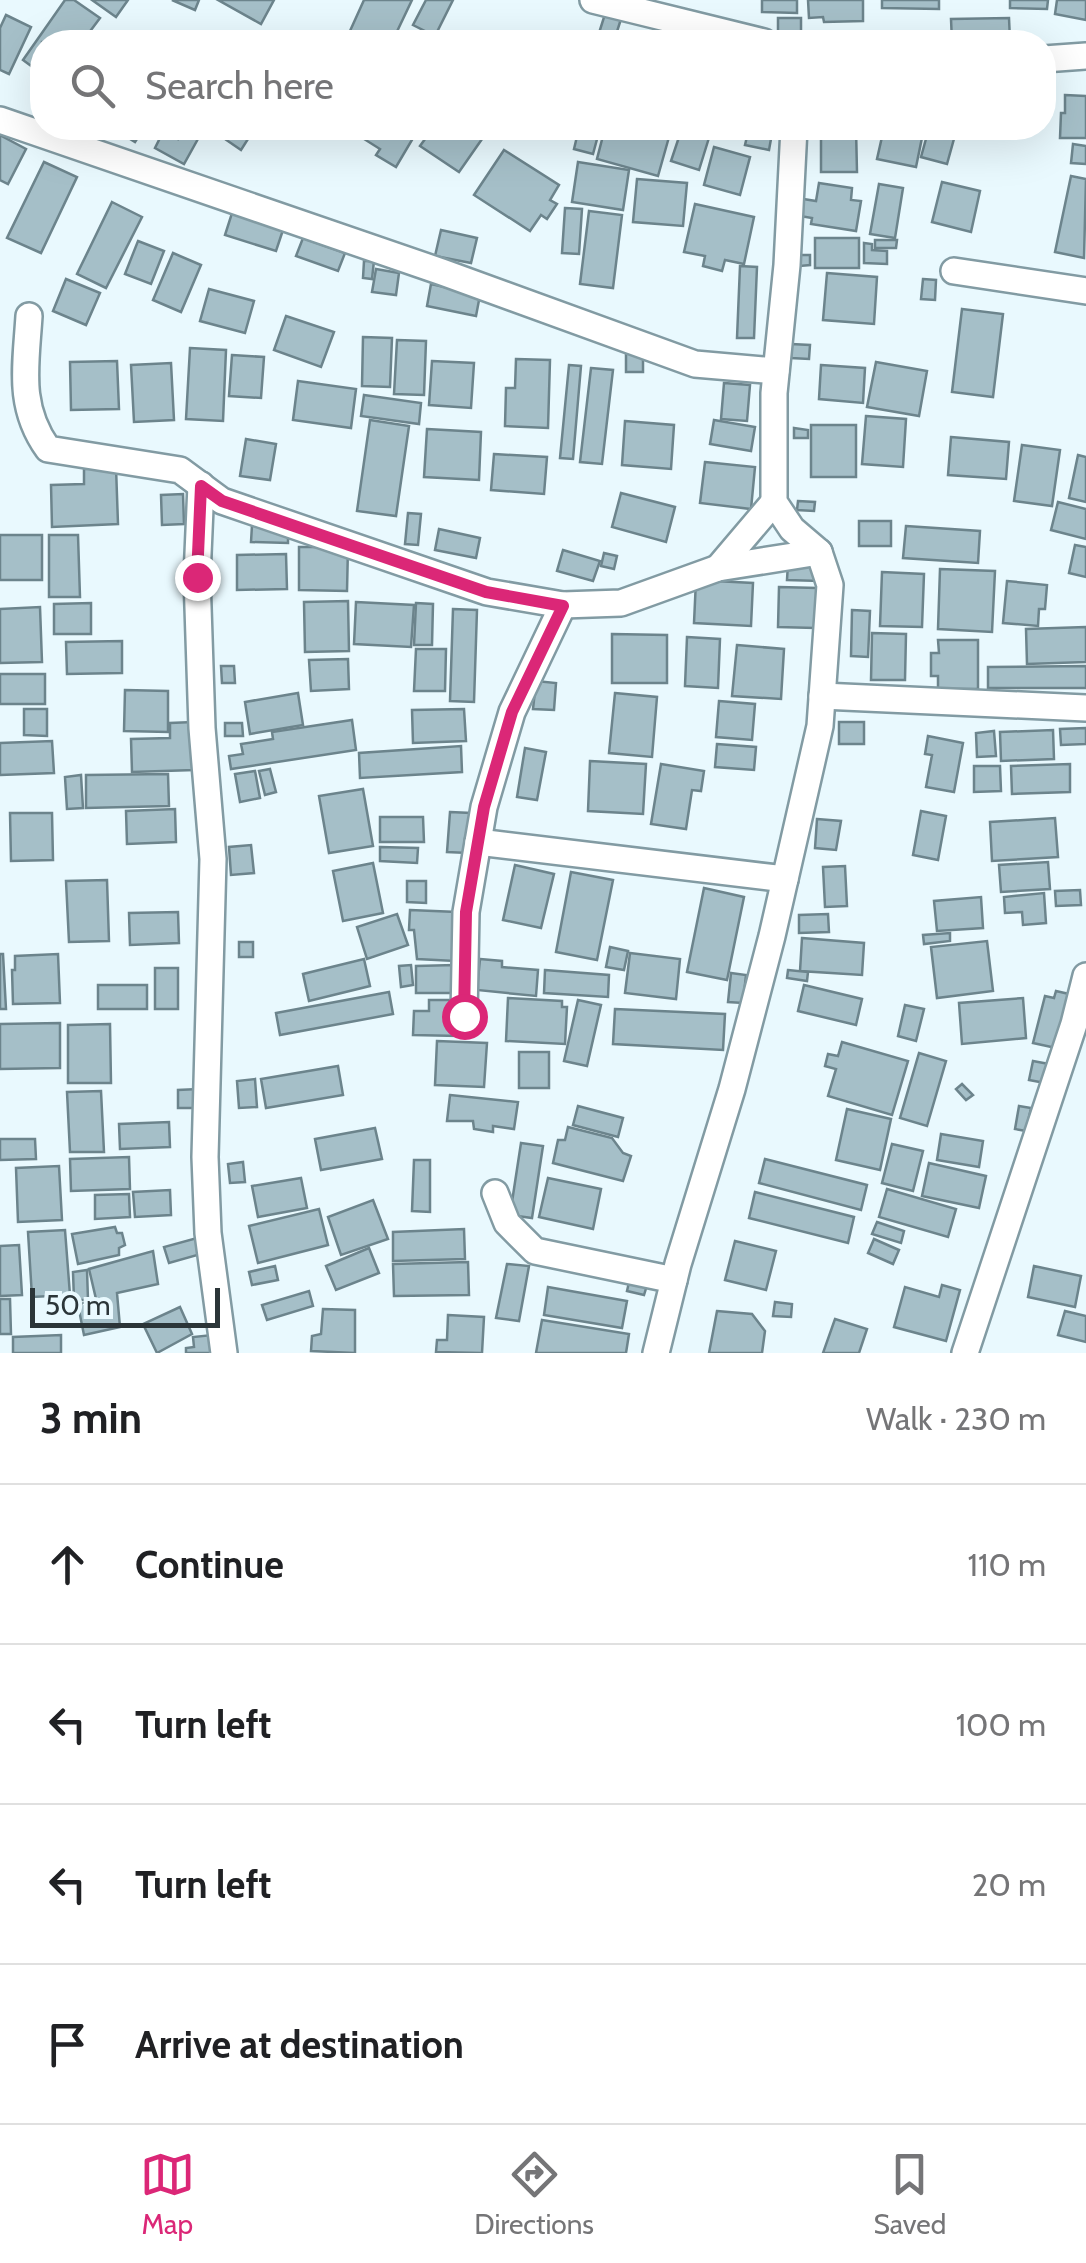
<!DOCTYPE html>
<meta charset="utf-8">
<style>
:root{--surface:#fff;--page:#f6f6f6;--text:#202124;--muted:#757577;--line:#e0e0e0;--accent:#db2777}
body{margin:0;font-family:Cabin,sans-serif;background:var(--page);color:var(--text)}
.scale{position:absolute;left:30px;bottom:25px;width:190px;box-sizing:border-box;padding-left:10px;border:5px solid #2b3538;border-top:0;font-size:28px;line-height:35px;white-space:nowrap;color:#2b3538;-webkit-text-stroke:8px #e9f9fe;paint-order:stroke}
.stop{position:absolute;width:30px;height:30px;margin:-22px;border:8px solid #db2777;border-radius:50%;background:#fff}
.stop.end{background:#db2777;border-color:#fff;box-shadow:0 2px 10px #0008}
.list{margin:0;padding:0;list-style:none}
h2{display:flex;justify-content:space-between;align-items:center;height:130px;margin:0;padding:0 40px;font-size:42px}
h2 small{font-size:32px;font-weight:400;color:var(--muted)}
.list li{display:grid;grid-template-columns:65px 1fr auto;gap:30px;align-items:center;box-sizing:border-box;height:160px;padding:0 40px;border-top:2px solid var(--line)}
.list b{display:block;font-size:38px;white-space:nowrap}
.list em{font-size:32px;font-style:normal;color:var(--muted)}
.icon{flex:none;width:55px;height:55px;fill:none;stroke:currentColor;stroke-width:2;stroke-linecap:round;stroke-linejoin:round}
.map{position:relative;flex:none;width:1086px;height:1353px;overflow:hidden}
.search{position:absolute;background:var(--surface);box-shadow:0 10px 40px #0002;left:30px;right:30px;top:30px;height:110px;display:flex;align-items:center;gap:25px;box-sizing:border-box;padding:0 35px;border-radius:40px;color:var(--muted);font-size:38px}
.sheet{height:770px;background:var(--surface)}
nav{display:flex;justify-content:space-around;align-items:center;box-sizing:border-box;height:140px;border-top:2px solid var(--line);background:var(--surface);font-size:28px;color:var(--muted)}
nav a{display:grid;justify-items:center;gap:5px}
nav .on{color:var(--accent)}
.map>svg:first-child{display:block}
</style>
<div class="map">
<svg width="1086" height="1353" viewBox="0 0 1086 1353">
<rect width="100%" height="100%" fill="#e9f9fe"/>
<!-- building -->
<g fill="#a5bfc8" stroke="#6c848c" stroke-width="2.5">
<polygon points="65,0 74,0 100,18 82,42 42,42 42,74 23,60"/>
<polygon points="92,0 128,0 116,17"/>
<polygon points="172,0 199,0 195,10"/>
<polygon points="218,0 274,0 261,24"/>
<polygon points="364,0 412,0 392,42 345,42"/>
<polygon points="426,0 453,0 435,36 413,25"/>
<polygon points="762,0 797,0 797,13 762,12"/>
<polygon points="808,0 863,0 863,21 824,22 823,17 809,18"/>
<polygon points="882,0 939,0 939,9 882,8"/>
<polygon points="1010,0 1048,0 1047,9 1010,8"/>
<polygon points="1057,0 1086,0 1086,20 1055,14"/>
<polygon points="605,14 621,19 615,38 599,33"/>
<polygon points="6,15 31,27 9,74 0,70 0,28"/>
<rect x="778" y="18" width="23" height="17"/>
<polygon points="1009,18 1010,40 952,42 951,19"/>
<polygon points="648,34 677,42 645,42"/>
<polygon points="1065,95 1086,96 1086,138 1060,138 1061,113 1065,113"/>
<polygon points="127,128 144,128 135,142 122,134"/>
<polygon points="184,128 204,128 184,164 155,148 163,132 178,139"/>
<polygon points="209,128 255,128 241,150"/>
<polygon points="356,128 419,128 396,167 376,155 380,149 353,132"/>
<polygon points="433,128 466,128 482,139 459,172 420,146"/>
<polygon points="579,128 600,128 593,154 574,149"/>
<polygon points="605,128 631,128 669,137 658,176 597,159"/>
<polygon points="682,128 712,128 699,170 671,161"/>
<polygon points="749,128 773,128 769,150 745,145"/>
<polygon points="821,128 856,128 857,172 821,172"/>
<polygon points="884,128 924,128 916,167 877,159"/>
<polygon points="929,128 957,128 947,164 921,157"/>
<polygon points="0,135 26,149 8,184 0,180"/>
<polygon points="1073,144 1086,146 1086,164 1071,163"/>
<polygon points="714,147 750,157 740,195 704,185"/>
<polygon points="504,150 559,185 550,200 557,204 547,219 541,215 530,231 474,195"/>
<polygon points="44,162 77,177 41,253 7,238"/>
<polygon points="578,162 629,170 623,210 572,202"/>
<polygon points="1071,176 1086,179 1084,258 1055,252"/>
<polygon points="637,179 687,183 683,226 633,222"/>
<polygon points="942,182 980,191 971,232 932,222"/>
<polygon points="819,183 852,188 851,200 861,201 856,231 811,224 812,218 794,215 797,198 816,201"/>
<polygon points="879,184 903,188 895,238 870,234"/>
<polygon points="112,202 142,217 106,288 77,274"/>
<polygon points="695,204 754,217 744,264 725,260 722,271 703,266 705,256 684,252"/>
<polygon points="565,208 582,209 579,254 562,253"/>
<polygon points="589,211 622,215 613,288 580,284"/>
<polygon points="232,213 283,230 276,251 225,235"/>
<polygon points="441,230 477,238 471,263 435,256"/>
<polygon points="303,238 345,253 338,271 296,256"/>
<rect x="815" y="238" width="44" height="30"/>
<polygon points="875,240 897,240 896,248 875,248"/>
<polygon points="138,241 164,251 151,284 125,274"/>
<polygon points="864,243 872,244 872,250 887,251 887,264 864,263"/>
<polygon points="173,253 201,265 181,312 153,300"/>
<polygon points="799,255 810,255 810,265 800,266"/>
<polygon points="364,261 374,261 372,279 363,278"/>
<polygon points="740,266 757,267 754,338 737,338"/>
<polygon points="376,269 399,273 396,295 372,292"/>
<polygon points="827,273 877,277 874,324 823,320"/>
<polygon points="66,279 100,293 86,325 53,311"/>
<polygon points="923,279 936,280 935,300 921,299"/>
<polygon points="431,284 480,295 476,316 427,306"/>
<polygon points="209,289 254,301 245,333 200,321"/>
<polygon points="962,309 1003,314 993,397 952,392"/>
<polygon points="286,316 334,332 321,367 274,350"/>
<polygon points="363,337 392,338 390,387 362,386"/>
<polygon points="397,340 426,341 424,395 394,394"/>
<polygon points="791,344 810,345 809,359 791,358"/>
<polygon points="190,348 226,350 223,421 186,419"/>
<rect x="626" y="352" width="17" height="20"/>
<polygon points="232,355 264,357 261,398 229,396"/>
<polygon points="516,359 550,360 548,428 505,426 506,388 515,388"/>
<polygon points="117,361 119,409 71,410 70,362"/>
<polygon points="432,361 474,363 471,408 429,405"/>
<polygon points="876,362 927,371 919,416 867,407"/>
<polygon points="171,363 174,420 134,422 131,365"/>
<polygon points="569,365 581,366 573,459 560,458"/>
<polygon points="821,365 865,368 863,403 819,399"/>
<polygon points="591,368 613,370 602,464 580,462"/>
<polygon points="298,381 356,389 351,428 293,420"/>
<polygon points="724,383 750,385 747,421 721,419"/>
<polygon points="364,395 421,403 419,424 361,416"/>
<polygon points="866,416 906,419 903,467 862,464"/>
<polygon points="370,420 409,426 396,516 357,511"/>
<polygon points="714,420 755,427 751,451 710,444"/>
<polygon points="625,421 674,425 671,469 622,465"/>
<rect x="811" y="425" width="45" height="52"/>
<polygon points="794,428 808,430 808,438 794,438"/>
<polygon points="427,429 481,432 479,480 424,477"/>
<polygon points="951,437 1009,442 1006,479 948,475"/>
<polygon points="246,439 276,444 270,480 240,476"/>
<polygon points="1022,445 1060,450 1052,506 1014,501"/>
<polygon points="494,454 547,457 544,494 491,490"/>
<polygon points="1078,455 1086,457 1086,502 1069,498"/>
<polygon points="705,462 755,467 751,509 700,503"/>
<polygon points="116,467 118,524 52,527 51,485 84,484 84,469"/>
<polygon points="621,493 675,507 666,542 612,527"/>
<polygon points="183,494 184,524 162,525 161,495"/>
<polygon points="798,501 815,502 814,511 797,510"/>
<polygon points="1058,502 1086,509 1086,539 1051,530"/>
<polygon points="408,513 421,514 418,545 405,544"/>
<rect x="859" y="521" width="32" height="25"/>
<polygon points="252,525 288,527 288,543 251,542"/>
<polygon points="906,526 980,531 978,563 903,558"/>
<polygon points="439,529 480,538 476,558 435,550"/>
<rect x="0" y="535" width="42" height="45"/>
<polygon points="49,535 78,535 80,597 49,597"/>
<polygon points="1075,545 1086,547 1086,577 1069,573"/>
<polygon points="299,547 348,547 347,591 299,590"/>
<polygon points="563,550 600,561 593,581 557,571"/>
<polygon points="604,553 617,556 614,569 601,566"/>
<polygon points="286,554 287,589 237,590 237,555"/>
<polygon points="788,563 820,564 820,581 787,580"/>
<polygon points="940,569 995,571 992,632 938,629"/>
<polygon points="882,572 924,574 922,627 880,626"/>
<polygon points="696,580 753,583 751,626 694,623"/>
<polygon points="1007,581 1047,585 1045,609 1039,609 1038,626 1003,623"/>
<polygon points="779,587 817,588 815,628 778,627"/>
<polygon points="348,601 349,651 305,652 304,602"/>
<polygon points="356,602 414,605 411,647 354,644"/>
<polygon points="91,603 91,634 54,634 54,604"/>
<polygon points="416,603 433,604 432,645 414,645"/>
<polygon points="40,607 42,662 0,663 0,609"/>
<polygon points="453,609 477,610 474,702 450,701"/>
<polygon points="852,610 870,611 868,657 851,656"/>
<polygon points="1086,627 1086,662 1027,664 1026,629"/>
<polygon points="872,633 906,634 905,680 871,680"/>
<polygon points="612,634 667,635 667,683 612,683"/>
<polygon points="687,637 720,639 718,688 685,686"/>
<polygon points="938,640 978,640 978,689 938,689 938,676 931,676 931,653 939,653"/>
<polygon points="122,641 122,673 67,674 66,642"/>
<polygon points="737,645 784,649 781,699 732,696"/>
<polygon points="416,649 446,649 445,691 414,691"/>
<polygon points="348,659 349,689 311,691 309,660"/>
<polygon points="221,666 234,666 235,683 222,683"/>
<polygon points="1086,666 1086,688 988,688 988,667"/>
<rect x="0" y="674" width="45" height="30"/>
<polygon points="536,681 556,683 554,710 533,709"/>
<polygon points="125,690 168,691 168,732 124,731"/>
<polygon points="298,693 303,725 250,734 245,702"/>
<polygon points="615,693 657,697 652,757 609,753"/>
<polygon points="719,701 755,704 752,740 716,737"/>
<polygon points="24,709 47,709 47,736 24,735"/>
<polygon points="464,709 466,741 413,743 412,710"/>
<polygon points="352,720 356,750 231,769 229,756 243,754 241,744 273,739 272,732"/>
<polygon points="193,722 194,770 132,772 131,739 170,738 170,723"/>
<rect x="839" y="722" width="25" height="22"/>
<polygon points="225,723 242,723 243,736 225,736"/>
<polygon points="1086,728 1086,744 1061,745 1060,729"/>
<polygon points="1053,730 1054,759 1001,761 1000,732"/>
<polygon points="994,731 996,756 977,757 976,733"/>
<polygon points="928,736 963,743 954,792 926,787 932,755 925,754"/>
<polygon points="52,741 54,773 0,775 0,743"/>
<polygon points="717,744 756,747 754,770 715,767"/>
<polygon points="461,746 462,772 360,778 359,753"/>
<polygon points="525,748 546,752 537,800 517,797"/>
<polygon points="590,761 646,764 643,814 588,811"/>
<polygon points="661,764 704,771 701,791 692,790 686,829 651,824"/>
<polygon points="1070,764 1070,792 1012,794 1011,766"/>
<polygon points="974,766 1000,766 1001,791 974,792"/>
<polygon points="270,769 276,792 265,795 259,771"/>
<polygon points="255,771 260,798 240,802 235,774"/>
<polygon points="168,774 169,806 86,808 86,775"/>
<polygon points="81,775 83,808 67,809 65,777"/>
<polygon points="363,789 373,846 329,853 319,796"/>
<polygon points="175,809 176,842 127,844 126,811"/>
<polygon points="921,811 946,816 938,860 913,855"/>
<polygon points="450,812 471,813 468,853 447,852"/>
<polygon points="10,813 52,813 53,860 11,861"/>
<polygon points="380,817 423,817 424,842 380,842"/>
<polygon points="1055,818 1058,857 992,861 990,822"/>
<polygon points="817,819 841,821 836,850 815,848"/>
<polygon points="251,845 254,873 231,875 229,847"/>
<polygon points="380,847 418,848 417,863 380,861"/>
<polygon points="1048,862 1050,889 1001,892 999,865"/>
<polygon points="373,863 383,913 343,921 333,871"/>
<polygon points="515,865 554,874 541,928 503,920"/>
<polygon points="845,866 847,906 825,907 823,867"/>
<polygon points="571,872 613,880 597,960 556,952"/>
<polygon points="107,880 109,941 69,942 66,881"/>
<polygon points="407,881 426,881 426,903 407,902"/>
<polygon points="704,888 744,897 727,980 687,972"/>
<polygon points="1080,890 1081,905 1056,906 1055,891"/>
<polygon points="1044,893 1046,923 1023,925 1022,912 1005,913 1004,897"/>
<polygon points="981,897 983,928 937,931 934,901"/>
<polygon points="410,910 457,912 455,961 417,959 414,930 409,930"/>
<polygon points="178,912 179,943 130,945 129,913"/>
<polygon points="397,914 408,945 367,959 357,927"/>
<polygon points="828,914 829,932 799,933 799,915"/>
<polygon points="950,933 950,941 924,944 923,935"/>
<polygon points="802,938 864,943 862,975 800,971"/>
<polygon points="987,941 993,991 937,998 931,947"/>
<rect x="239" y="942" width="14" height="15"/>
<polygon points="610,947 628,951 624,970 606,967"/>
<polygon points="630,953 680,959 676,999 625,993"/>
<polygon points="0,954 3,954 6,1009 0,1009"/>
<polygon points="58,954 60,1003 13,1004 12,970 15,970 15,956"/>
<polygon points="364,959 370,986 309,1001 303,974"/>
<polygon points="480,959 502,961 502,967 538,970 536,996 477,990"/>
<polygon points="411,965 413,985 401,987 399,966"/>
<polygon points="455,965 456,993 416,993 416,966"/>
<rect x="155" y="968" width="23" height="41"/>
<polygon points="545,970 609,975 608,997 544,993"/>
<polygon points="788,970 808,972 807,981 787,978"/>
<polygon points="731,973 746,975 743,1003 728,1002"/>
<rect x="98" y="985" width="49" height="24"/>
<polygon points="804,985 862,999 856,1025 798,1011"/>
<polygon points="1056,991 1069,994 1056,1048 1033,1043 1045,996 1054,998"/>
<polygon points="389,992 393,1014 280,1035 276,1013"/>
<polygon points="508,998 562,1001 562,1007 567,1007 565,1044 506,1041"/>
<polygon points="1023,998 1026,1038 962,1044 959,1003"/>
<polygon points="429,1000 460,1000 459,1036 413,1035 414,1011 429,1011"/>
<polygon points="578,1000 601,1005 587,1066 564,1061"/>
<polygon points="905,1005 924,1009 916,1041 898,1036"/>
<polygon points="615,1009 725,1014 723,1050 613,1044"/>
<polygon points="60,1023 60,1068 0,1069 0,1024"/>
<polygon points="110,1024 111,1083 68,1083 68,1025"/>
<polygon points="437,1041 487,1043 484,1087 435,1085"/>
<polygon points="842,1042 908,1061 892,1115 828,1096 836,1069 825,1066 828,1054 838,1056"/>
<rect x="519" y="1052" width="30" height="36"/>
<polygon points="919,1053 946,1061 927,1126 900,1118"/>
<polygon points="1033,1061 1049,1064 1045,1083 1029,1080"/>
<polygon points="338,1066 343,1095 266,1108 261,1079"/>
<polygon points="255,1079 257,1107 239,1108 237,1081"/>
<polygon points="962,1084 973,1095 966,1100 956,1089"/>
<polygon points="198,1089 198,1108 178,1108 178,1090"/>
<polygon points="101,1091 104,1152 70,1152 67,1092"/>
<polygon points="450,1095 518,1102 514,1129 493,1126 493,1132 474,1129 473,1121 447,1121"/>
<polygon points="578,1106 623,1118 618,1137 573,1125"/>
<polygon points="1019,1106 1031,1108 1026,1131 1015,1129"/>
<polygon points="847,1109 891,1119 880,1170 836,1160"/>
<polygon points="169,1122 170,1147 120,1149 119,1124"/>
<polygon points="568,1127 612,1138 623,1153 631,1156 623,1181 553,1163 558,1140 565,1140"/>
<polygon points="375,1128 382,1159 321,1170 315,1139"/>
<polygon points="941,1134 983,1141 979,1167 937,1160"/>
<polygon points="0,1139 35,1139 36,1159 0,1160"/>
<polygon points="521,1143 543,1146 532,1218 510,1215"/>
<polygon points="892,1144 923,1151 913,1191 882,1183"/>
<polygon points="129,1157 130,1189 71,1191 70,1159"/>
<polygon points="765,1159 867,1185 861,1210 759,1183"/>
<polygon points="414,1160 430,1160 430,1212 412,1211"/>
<polygon points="243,1162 245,1182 230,1183 228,1164"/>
<polygon points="929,1163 986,1176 979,1208 922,1196"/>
<polygon points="59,1166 62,1220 18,1222 16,1168"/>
<polygon points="301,1178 307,1208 258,1217 252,1186"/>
<polygon points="548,1178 601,1189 593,1229 539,1217"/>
<polygon points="887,1189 956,1209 948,1237 879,1217"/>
<polygon points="170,1190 171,1215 135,1217 133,1192"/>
<polygon points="755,1192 854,1217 848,1243 749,1218"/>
<polygon points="129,1194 130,1217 95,1219 95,1195"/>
<polygon points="373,1200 388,1239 341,1255 328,1217"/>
<polygon points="319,1209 328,1245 258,1263 249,1226"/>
<polygon points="877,1222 904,1231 901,1243 872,1234"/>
<polygon points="115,1227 117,1233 122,1233 125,1245 119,1248 119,1255 78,1264 72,1234"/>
<polygon points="464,1229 465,1259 393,1261 393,1232"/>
<polygon points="65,1230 70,1295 32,1297 28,1232"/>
<polygon points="197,1238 201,1254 169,1263 164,1247"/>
<polygon points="874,1239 899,1250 893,1264 868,1253"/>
<polygon points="735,1241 776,1251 766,1290 725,1280"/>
<polygon points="19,1245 22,1295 0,1296 0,1246"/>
<polygon points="369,1248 379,1273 336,1290 326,1266"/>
<polygon points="153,1251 158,1284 117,1293 120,1327 84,1335 78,1305 96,1299 89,1269"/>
<polygon points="468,1262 469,1295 394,1296 393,1264"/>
<polygon points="507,1264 529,1266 519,1321 496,1318"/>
<polygon points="275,1266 278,1280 252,1285 249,1272"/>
<polygon points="1034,1266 1081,1276 1075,1307 1028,1297"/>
<polygon points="87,1270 88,1300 74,1300 73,1272"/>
<polygon points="630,1278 648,1282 644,1295 627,1291"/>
<polygon points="942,1285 960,1290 946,1341 894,1327 905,1287 939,1297"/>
<polygon points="548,1287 627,1301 622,1328 544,1315"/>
<polygon points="309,1291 313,1306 267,1320 262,1305"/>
<polygon points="0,1299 10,1299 11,1334 0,1334"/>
<polygon points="775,1302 792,1304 791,1317 773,1316"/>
<polygon points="180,1307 192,1334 157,1353 143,1324"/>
<polygon points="323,1309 355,1310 355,1353 311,1351 312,1336 321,1334"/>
<polygon points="717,1311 752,1314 765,1331 762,1353 709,1353"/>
<polygon points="1065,1311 1086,1316 1086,1342 1058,1335"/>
<polygon points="448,1315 484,1317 482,1353 436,1352 437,1340 447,1340"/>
<polygon points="835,1319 867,1329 859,1353 823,1353"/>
<polygon points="542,1320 629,1334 626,1353 536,1353"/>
<polygon points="61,1335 61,1353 13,1353 13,1337"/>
<polygon points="212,1335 215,1353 186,1353 186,1348 194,1347 193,1337"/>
</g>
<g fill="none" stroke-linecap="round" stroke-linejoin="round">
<defs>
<g id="street">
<polyline points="593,0 764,42"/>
<polyline points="1044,59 1086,56"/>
<polyline points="0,120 442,272 695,364 776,371"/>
<polyline points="954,271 1086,291"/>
<path d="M29,316C26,365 17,406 48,449L180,470L222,501L487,592L563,605L621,603L718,568L819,552"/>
<polyline points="201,485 197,577 202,728 213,859 205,1157 208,1233 224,1353"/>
<polyline points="718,568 774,502"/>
<polyline points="822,696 1086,708"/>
<polyline points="478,842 785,879"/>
<polyline points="464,1016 466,912 484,807 512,712 563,605"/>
<polyline points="495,1193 507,1223 535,1251 674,1280"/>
<polyline points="656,1353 678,1264 732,1089 772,936 820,726 830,585 819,552 792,529 774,502 774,393 787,265 794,128"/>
<polyline points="965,1353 1074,1024 1086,976"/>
</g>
</defs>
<!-- street casing -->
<use href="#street" stroke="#829ba3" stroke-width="30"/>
<!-- street -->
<use href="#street" stroke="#fff" stroke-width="25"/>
</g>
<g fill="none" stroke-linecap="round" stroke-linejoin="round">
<!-- route -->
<polyline stroke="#db2777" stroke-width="12" points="197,577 201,486 222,501 486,592 563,606 512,712 484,807 466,912 464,1016"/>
</g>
</svg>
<div class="scale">50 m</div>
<div class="stop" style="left:464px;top:1016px"></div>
<div class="stop end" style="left:197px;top:577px"></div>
<div class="search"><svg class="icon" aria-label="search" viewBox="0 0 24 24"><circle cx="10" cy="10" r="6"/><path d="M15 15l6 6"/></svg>Search here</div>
</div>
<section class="sheet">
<h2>3 min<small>Walk · 230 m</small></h2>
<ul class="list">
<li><svg class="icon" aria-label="ahead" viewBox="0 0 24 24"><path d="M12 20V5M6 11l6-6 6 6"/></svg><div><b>Continue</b></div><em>110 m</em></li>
<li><svg class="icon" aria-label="left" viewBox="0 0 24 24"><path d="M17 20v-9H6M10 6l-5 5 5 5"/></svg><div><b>Turn left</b></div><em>100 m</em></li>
<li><svg class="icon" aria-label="left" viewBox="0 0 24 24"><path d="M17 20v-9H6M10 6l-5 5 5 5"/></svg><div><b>Turn left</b></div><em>20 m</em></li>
<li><svg class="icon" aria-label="arrive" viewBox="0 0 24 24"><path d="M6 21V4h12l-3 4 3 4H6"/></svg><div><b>Arrive at destination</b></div></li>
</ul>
</section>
<nav>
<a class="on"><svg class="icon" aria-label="map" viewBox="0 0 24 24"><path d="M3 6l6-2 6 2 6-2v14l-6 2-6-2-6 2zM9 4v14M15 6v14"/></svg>Map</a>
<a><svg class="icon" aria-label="directions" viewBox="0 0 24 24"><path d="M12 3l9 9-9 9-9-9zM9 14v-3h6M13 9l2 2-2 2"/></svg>Directions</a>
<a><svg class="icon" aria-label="saved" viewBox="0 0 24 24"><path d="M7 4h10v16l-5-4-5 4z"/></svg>Saved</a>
</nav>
